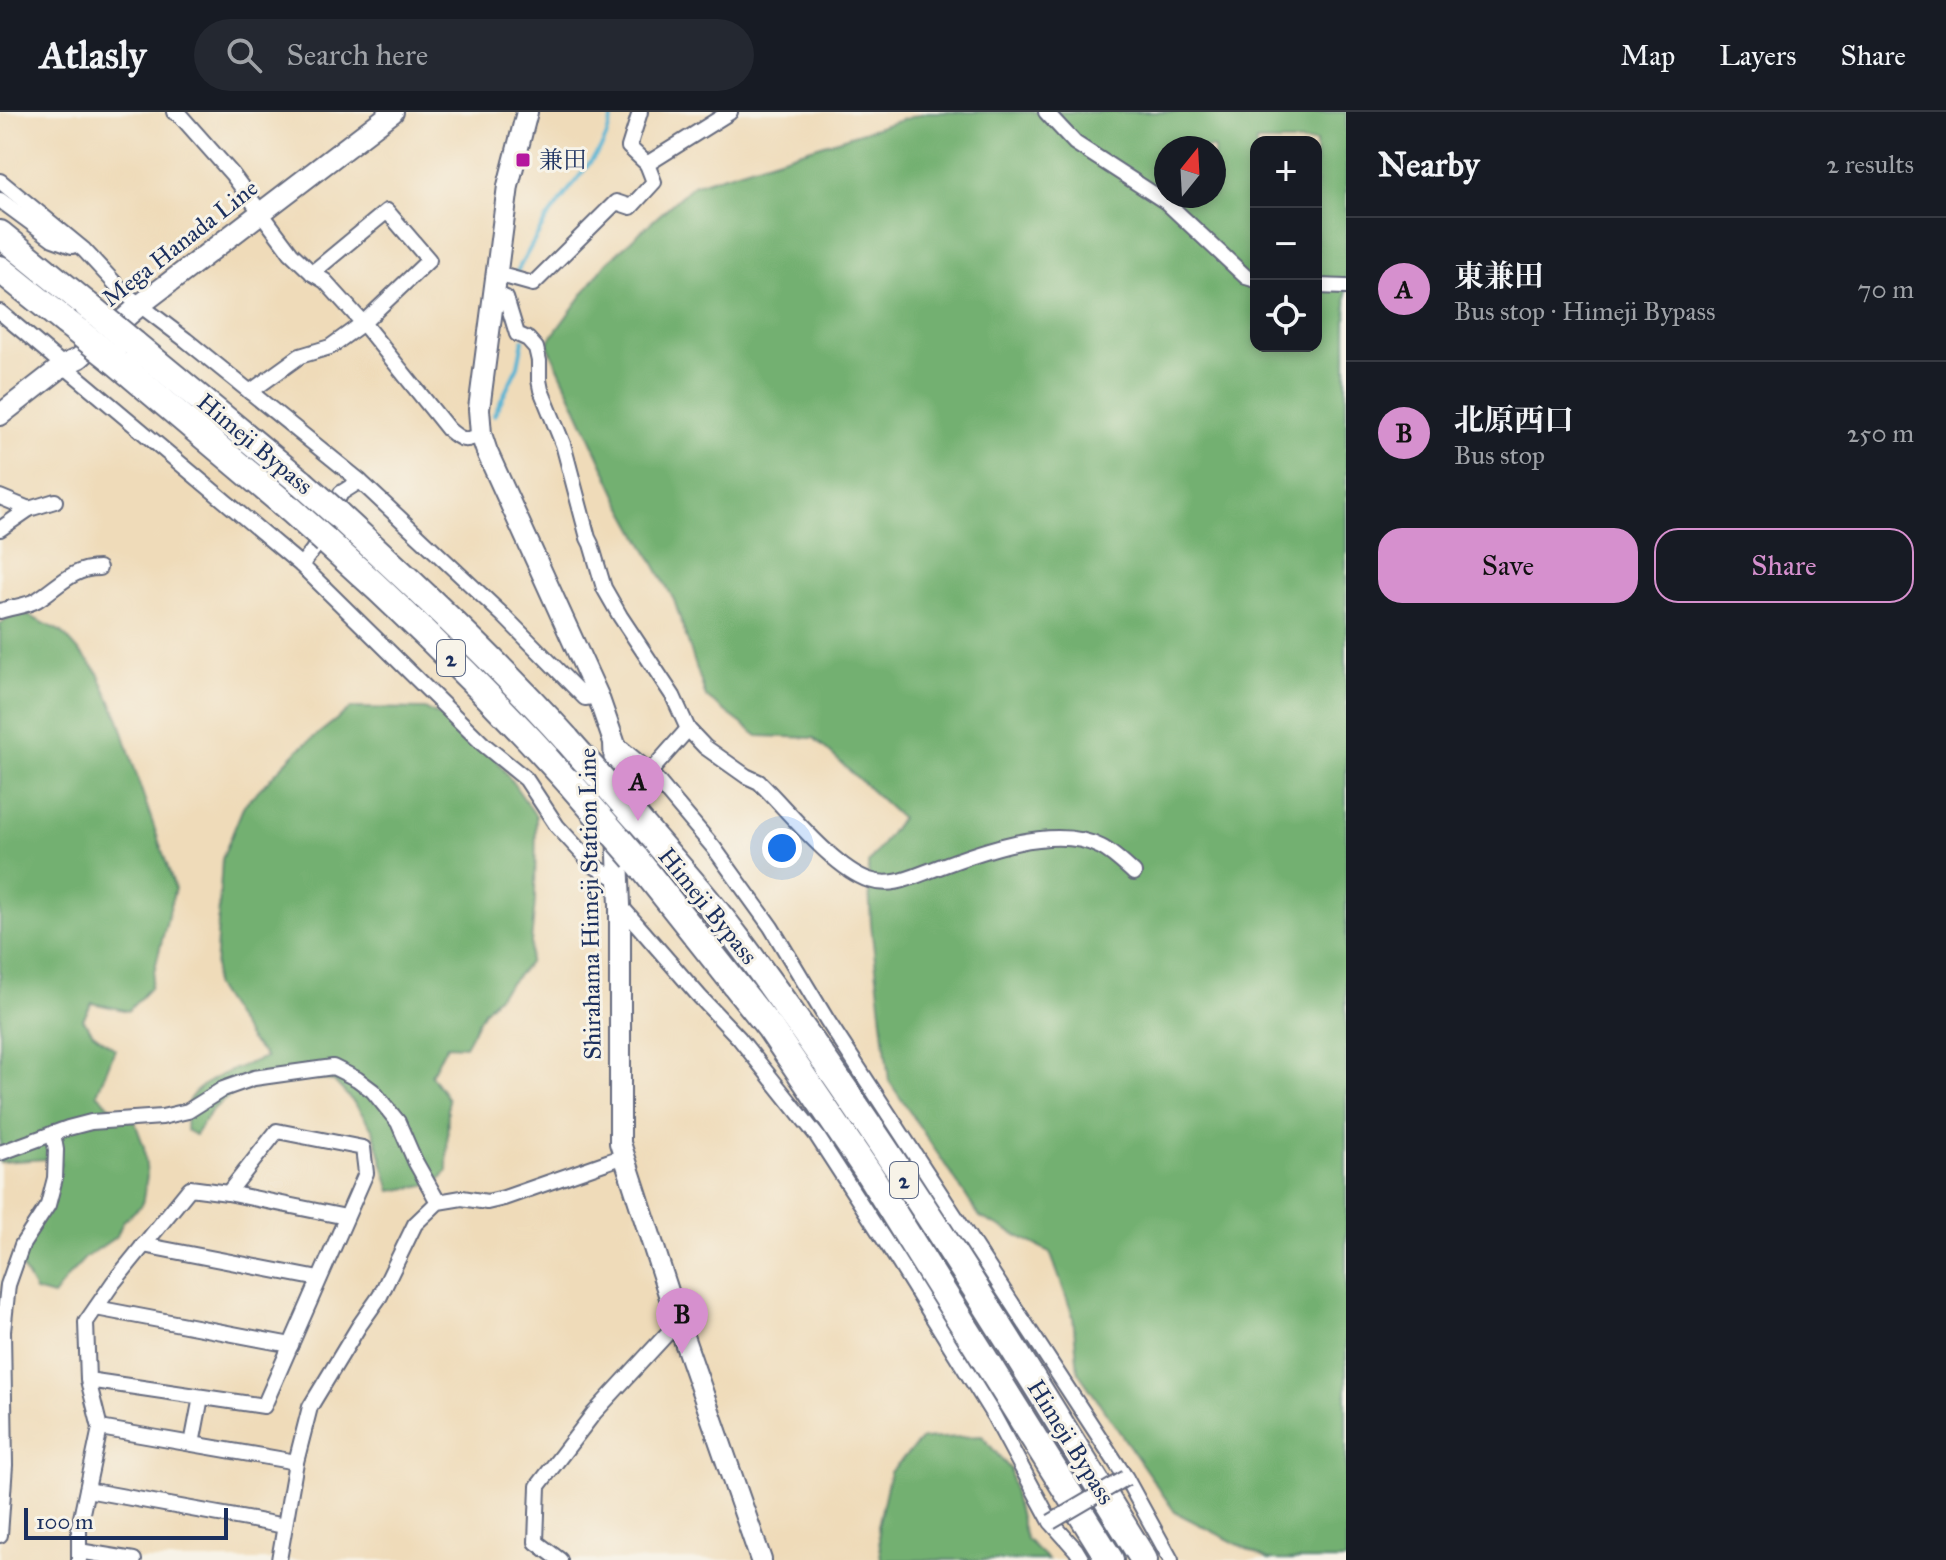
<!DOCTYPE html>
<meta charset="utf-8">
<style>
:root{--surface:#171b24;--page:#242831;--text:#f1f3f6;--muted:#9ea1a6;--line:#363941;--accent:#d690ce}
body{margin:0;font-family:"IM FELL Great Primer","Noto Serif JP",serif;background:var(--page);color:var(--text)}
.controls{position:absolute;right:24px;top:24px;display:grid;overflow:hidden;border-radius:16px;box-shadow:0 4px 12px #0003}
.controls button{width:72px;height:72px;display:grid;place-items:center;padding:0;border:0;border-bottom:2px solid var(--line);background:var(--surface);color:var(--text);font:40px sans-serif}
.compass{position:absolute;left:1154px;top:24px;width:72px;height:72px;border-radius:50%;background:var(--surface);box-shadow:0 4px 12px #0003;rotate:18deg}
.scale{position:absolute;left:24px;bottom:20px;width:204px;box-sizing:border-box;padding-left:8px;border:4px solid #1b2f5e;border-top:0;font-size:22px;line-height:28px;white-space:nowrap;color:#1b2f5e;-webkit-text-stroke:6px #f7f3e8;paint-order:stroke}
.you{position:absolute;left:782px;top:736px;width:28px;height:28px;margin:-20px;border:6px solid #fff;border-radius:50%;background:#1a73e8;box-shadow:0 0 0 12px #1a73e833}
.badge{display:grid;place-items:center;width:52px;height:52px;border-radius:50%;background:var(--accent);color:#111;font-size:26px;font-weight:700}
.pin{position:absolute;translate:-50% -66px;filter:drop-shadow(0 2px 4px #0008)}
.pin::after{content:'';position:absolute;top:42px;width:28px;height:24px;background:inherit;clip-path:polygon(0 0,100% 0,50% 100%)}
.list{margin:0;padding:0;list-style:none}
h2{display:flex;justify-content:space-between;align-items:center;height:104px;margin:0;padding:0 32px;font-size:34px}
h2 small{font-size:26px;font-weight:400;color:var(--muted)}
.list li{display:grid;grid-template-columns:52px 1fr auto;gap:24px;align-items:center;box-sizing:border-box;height:144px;padding:0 32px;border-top:2px solid var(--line)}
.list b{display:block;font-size:30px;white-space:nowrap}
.list p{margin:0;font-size:26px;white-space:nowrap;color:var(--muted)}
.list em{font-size:26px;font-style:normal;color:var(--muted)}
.actions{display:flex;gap:16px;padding:24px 32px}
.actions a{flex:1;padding:18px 0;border:2px solid var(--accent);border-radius:24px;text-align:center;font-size:28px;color:var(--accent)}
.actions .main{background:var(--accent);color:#111}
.icon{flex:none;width:44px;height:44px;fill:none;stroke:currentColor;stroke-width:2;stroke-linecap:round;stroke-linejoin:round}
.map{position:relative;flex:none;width:1346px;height:1448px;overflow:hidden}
header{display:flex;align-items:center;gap:48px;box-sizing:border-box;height:112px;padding:0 40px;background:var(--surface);border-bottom:2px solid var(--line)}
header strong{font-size:38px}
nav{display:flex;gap:44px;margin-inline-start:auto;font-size:28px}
.search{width:560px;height:72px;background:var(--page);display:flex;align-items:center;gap:20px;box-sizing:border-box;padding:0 28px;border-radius:44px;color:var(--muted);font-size:30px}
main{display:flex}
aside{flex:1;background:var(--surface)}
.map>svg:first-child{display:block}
</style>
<header>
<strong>Atlasly</strong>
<div class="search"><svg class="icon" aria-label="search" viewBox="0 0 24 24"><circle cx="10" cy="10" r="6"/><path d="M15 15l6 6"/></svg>Search here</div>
<nav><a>Map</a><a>Layers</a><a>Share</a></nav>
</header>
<main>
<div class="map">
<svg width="1346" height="1448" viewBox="0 0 1346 1448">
<rect width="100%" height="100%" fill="#f7f3e8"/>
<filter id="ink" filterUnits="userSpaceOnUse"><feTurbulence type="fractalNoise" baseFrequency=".0125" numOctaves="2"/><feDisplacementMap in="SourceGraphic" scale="16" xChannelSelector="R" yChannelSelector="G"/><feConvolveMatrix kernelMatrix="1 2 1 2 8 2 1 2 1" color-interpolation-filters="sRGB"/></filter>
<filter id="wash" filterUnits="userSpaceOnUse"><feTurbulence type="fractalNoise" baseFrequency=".006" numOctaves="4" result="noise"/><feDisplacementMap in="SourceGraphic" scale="32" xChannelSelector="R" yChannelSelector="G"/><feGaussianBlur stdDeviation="1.8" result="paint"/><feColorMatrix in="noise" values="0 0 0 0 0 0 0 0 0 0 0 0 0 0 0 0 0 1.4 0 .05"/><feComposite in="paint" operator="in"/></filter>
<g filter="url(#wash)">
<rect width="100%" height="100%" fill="#efdbb9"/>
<!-- forest -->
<g fill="#73b071" stroke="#477068" stroke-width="2" fill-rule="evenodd">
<path d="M927,0H1346V1448H1268L1175,1400L1078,1260L1073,1204L1050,1140L980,1105L889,969L871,813L868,752L901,706L814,626L758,624L706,585L674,488L620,390L547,231L606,151L693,73ZM1256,30H1316V234H1256ZM1166,36H1214V84H1166Z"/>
<polygon points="19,499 62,520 97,559 119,607 140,674 175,776 150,876 128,899 92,891 83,907 93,921 115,937 97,982 115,999 131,999 144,1035 147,1064 142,1093 123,1109 117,1124 85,1146 70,1162 53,1184 35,1179 20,1152 61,1051 46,1047 0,1050 0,512"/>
<path d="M351,596L425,597L448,607L494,644L536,704L535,789L529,851L484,899L465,934L447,933L431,963L448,987L447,1059L437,1071L391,1079L373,1018L356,993L334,969L309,966L276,974L234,980L212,998L195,1023L186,1018C187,1010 185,1000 187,993C194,969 245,953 266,945L249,927L214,873L222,747L244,693L299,637Z"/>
<polygon points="982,1324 1010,1357 1015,1387 1026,1427 1048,1448 881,1448 878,1414 890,1360 922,1327"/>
</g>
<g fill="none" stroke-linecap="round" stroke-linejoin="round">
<!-- stream -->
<g stroke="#54b3d3" stroke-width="4">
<polyline points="515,163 546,108 601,36 606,26 614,0"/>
<polyline points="494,303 518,254 523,228"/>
</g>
</g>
</g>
<g filter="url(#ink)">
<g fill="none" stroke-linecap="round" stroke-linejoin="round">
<defs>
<g id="minor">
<path d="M174,0L178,1L232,62L291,141L312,161L325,169L363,211L448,317C461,328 465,331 481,322"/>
<polyline points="640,0 629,35 647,52"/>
<polyline points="1046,0 1075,31 1166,90 1246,165 1256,168"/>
<polyline points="0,69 84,138 123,180 140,193 186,228 360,369 505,505 585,586 598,584"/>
<polyline points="0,88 53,127 72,134"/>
<polyline points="497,162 533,172 616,90 631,95 654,70 647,52 730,0"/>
<polyline points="1316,174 1346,175"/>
<path d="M495,181L506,186L517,222L528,227L536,236L539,249V268L541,278L563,332L588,426L591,432L604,476L620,504L673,584L688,617L705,635L746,664L759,670C787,697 833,756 869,768C892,776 912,765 934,757C978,740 1055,711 1101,735C1113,741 1124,752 1134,761"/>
<polyline points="0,200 301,453 483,632 526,667 557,714 594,754 619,768"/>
<polyline points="250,280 300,244 330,235 363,211 429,148 387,99 312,161"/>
<polyline points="0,385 29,397"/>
<polyline points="0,417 29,397 55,389"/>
<polyline points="301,453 313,438 341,381 360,369"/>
<path d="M0,499C11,495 27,494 37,488C58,475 72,456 99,456"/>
<polyline points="614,630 650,660 714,736 771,815 827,908 1126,1366 1171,1448"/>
<polyline points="650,660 688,617"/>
<polyline points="620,793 700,885 739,926 817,1024 898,1149 994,1304 1051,1410 1076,1438 1082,1448"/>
<polyline points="0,1041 68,1016 91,1010 162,1005 188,999 223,977 254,966 333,955 357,967 373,979 398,1010 415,1049 438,1090"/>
<polyline points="228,1081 346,1105"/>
<polyline points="143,1133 319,1167"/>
<polyline points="96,1196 291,1233"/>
<polyline points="100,1316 296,1350"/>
<polyline points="192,1332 201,1285"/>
<polyline points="87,1378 285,1414"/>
<polyline points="0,1423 5,1353 3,1219 8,1173 22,1133 48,1093 55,1066 56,1038 53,1021"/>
<polyline points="79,1439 134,1448"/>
<polyline points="79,1448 79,1415 100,1316 88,1268 86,1210 113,1171 190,1076 228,1081 277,1019 363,1036 366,1061 264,1294 88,1268"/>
<polyline points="279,1448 296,1350 310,1295 359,1214 380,1184 415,1112 438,1090 462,1086 487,1090 504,1086 624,1044"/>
<polyline points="560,1448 536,1430 538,1374 594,1301 678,1210"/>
</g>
<g id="secondary">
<polyline points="527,0 508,74 479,297 481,322 487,340 598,584 614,630 616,687"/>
<polyline points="0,303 64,253 79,246 140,193 393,0"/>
<polyline points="617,719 620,793 620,1031 678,1210 761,1448"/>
</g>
<g id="motorway">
<polyline points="0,122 87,193"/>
<polyline points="0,157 66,210"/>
<polyline points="134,232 302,371"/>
<polyline points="114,248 289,396"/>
<path d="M337,402C416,475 495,548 567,628"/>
<path d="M326,429C411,505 492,585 569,670"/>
<path d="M637,707C671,747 707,786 738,828C885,1026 1015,1237 1144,1448"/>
<polyline points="635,746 770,916 868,1060 1110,1448"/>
</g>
</defs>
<!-- minor casing -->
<use href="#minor" stroke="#656b7e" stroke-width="18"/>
<!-- secondary casing -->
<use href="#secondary" stroke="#656b7e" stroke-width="24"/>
<!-- motorway casing -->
<use href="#motorway" stroke="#656b7e" stroke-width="30"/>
<!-- minor -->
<use href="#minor" stroke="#fff" stroke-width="14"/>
<!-- secondary -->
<use href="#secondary" stroke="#fff" stroke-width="20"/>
<!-- motorway -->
<use href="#motorway" stroke="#fff" stroke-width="26"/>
<defs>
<polyline id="minor-bridge" points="1051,1410 1126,1366"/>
<g id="motorway-bridge">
<polyline points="87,193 134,232"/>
<polyline points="66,210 114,248"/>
<polyline points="302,371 337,402"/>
<polyline points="289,396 326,429"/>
<polyline points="567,628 637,707"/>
<polyline points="569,670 635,746"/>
</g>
</defs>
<!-- minor-bridge casing -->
<use href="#minor-bridge" stroke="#656b7e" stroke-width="18" stroke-linecap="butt"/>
<!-- motorway-bridge casing -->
<use href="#motorway-bridge" stroke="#656b7e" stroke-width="30" stroke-linecap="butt"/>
<!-- minor-bridge -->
<use href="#minor-bridge" stroke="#fff" stroke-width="14"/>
<!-- motorway-bridge -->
<use href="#motorway-bridge" stroke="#fff" stroke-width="26"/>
</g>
</g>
<!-- markers -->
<rect fill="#b5179e" stroke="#f7f3e8" stroke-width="3" x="515" y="40" width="16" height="16" rx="4"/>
<g text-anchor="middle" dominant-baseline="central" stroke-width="6" stroke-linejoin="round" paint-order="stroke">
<!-- shield labels -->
<g fill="#f7f3e8" stroke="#5d6a87" stroke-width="2">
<rect x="437" y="528" width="28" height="36" rx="6"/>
<rect x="890" y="1050" width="28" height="36" rx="6"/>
</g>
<g font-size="22" font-weight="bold" fill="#1b2f5e">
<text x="451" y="546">2</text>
<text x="904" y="1068">2</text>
</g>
<!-- poi labels -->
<g font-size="24" fill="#1b2f5e" stroke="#f7f3e8" text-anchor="start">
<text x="539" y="48">兼田</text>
</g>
<!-- street labels -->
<g font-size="24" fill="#1b2f5e" stroke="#f7f3e8">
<text transform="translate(180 131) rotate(-38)">Mega Hanada Line</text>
<text transform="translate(255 332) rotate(40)">Himeji Bypass</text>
<text transform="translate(590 792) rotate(-91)">Shirahama Himeji Station Line</text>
<text transform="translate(708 794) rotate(51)">Himeji Bypass</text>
<text transform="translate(1071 1330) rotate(58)">Himeji Bypass</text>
</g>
</g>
</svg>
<div class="controls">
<button>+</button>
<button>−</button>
<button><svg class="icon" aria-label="locate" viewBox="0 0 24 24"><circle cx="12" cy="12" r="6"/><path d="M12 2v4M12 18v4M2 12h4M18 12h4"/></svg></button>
</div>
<svg class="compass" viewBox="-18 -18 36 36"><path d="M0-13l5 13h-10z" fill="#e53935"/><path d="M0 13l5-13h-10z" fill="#9ea1a6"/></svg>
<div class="scale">100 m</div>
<div class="you"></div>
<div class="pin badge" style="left:638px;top:709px">A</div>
<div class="pin badge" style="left:682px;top:1242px">B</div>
</div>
<aside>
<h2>Nearby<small>2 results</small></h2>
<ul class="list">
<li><span class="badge">A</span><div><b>東兼田</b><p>Bus stop · Himeji Bypass</p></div><em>70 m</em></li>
<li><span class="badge">B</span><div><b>北原西口</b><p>Bus stop</p></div><em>250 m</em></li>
</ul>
<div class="actions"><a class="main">Save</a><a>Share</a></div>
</aside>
</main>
